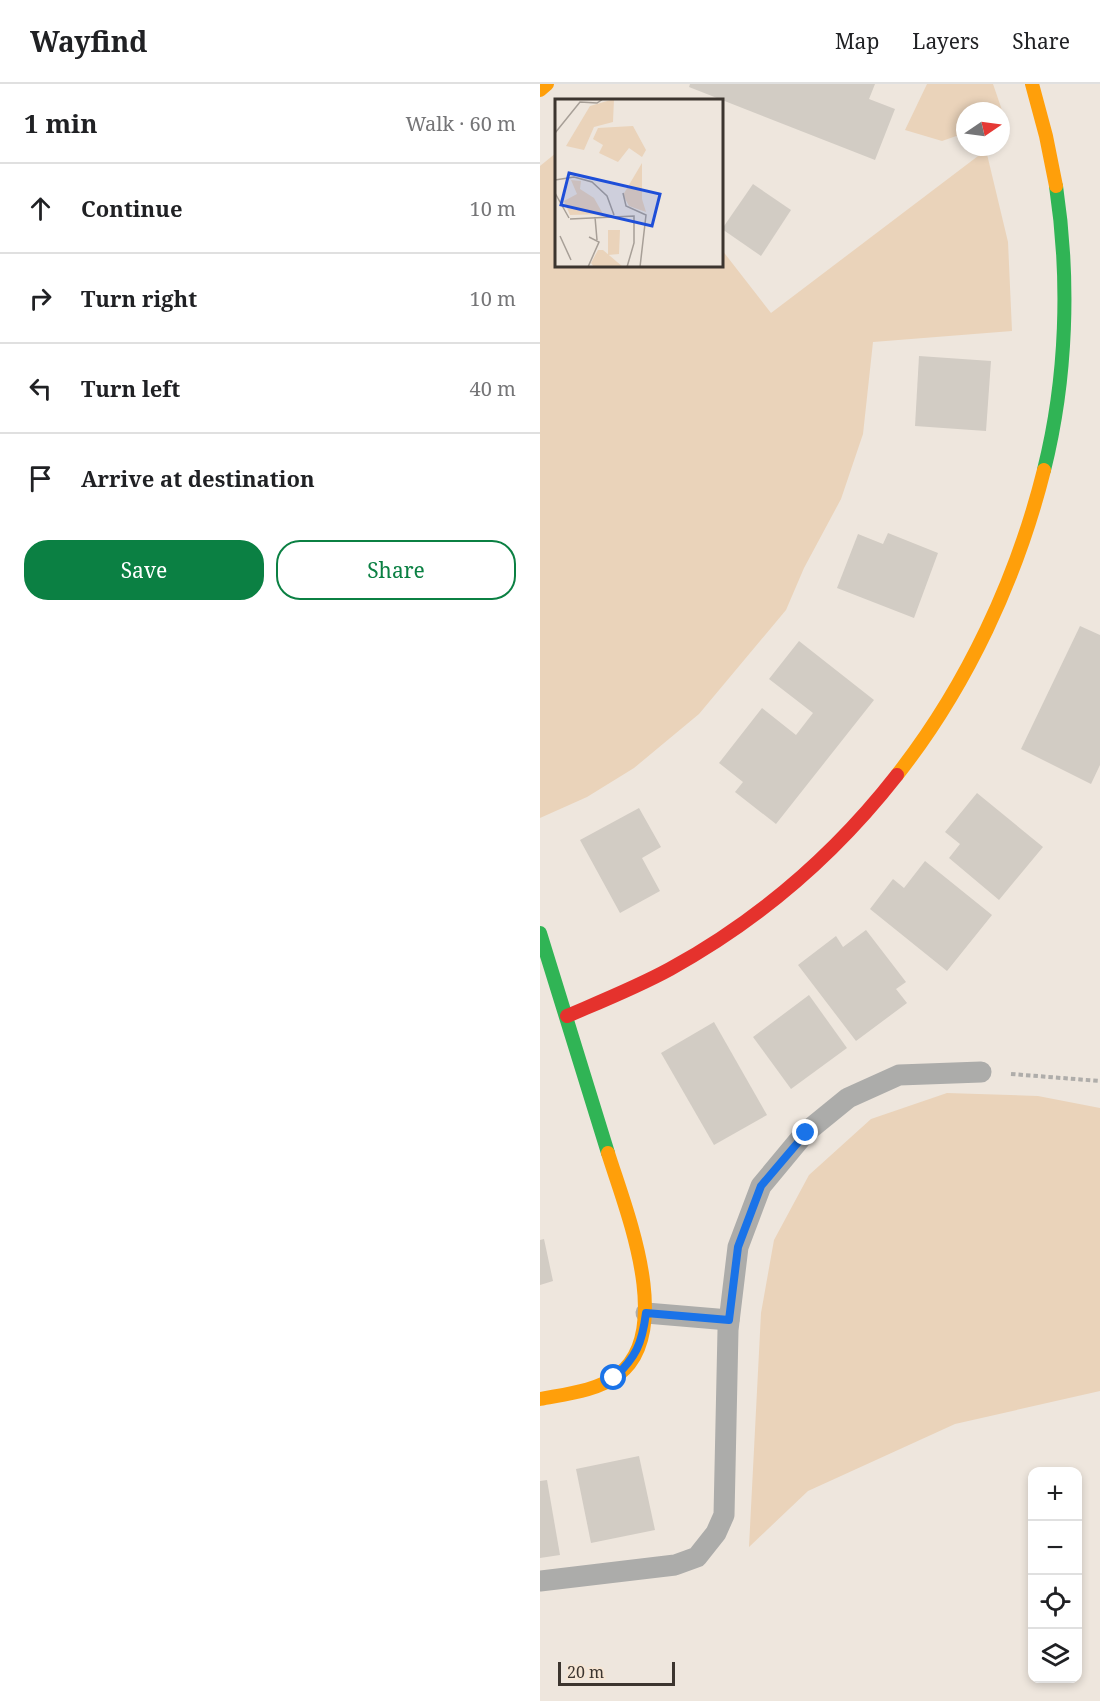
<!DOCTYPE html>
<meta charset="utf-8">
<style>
:root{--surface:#fff;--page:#f2f2f2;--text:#202124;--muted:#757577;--line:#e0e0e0;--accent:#0b8043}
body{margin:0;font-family:"Noto Serif",serif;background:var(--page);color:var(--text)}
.controls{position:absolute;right:18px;bottom:18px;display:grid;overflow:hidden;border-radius:12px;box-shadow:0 3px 9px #0003}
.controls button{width:54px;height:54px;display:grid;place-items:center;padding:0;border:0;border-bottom:2px solid var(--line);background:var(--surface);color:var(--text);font:30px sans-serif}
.compass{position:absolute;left:416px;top:18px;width:54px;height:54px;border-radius:50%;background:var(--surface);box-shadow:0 3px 9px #0003;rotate:77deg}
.scale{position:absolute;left:18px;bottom:15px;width:117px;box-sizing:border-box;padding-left:6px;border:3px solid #3c352f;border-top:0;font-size:16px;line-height:21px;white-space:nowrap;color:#3c352f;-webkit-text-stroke:4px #f6e6d5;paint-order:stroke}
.stop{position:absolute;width:18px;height:18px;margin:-14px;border:4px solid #1a73e8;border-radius:50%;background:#fff}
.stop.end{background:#1a73e8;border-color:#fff;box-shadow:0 2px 6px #0008}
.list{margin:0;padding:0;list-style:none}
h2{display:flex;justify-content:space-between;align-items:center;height:78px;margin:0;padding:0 24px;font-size:26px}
h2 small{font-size:20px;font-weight:400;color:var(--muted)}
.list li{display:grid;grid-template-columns:39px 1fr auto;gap:18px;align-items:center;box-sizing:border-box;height:90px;padding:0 24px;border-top:2px solid var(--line)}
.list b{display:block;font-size:22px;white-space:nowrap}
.list em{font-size:20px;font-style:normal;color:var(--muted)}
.actions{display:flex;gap:12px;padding:18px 24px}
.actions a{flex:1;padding:14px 0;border:2px solid var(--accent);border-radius:24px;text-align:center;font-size:21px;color:var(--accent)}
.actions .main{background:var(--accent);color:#fff}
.icon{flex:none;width:33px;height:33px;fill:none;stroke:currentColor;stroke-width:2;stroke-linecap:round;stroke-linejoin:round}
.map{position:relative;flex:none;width:560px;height:1617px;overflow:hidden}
header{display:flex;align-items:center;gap:36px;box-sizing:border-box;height:84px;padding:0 30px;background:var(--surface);border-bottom:2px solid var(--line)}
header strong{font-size:28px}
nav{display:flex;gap:33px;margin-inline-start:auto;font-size:21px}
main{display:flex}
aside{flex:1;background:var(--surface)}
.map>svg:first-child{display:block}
</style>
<header>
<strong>Wayfind</strong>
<nav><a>Map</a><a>Layers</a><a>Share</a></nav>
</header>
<main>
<aside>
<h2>1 min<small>Walk · 60 m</small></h2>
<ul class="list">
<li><svg class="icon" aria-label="ahead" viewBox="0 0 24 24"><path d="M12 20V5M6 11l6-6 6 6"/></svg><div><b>Continue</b></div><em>10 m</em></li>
<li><svg class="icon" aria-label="right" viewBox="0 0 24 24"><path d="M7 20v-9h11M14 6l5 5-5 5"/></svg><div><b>Turn right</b></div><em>10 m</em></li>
<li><svg class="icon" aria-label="left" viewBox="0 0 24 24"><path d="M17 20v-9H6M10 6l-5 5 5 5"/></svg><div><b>Turn left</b></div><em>40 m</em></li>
<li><svg class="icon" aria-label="arrive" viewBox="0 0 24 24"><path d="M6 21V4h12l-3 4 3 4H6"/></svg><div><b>Arrive at destination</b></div></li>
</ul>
<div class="actions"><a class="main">Save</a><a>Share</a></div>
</aside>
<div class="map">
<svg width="560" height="1617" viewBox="0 0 560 1617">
<rect width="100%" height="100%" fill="#eee6dd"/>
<!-- green -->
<g fill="#ead3ba">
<polygon points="387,0 453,0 465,35 461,36 461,27 425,27 425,49 402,57 365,46"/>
<polygon points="446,66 468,158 472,247 333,258 323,350 301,415 264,484 246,526 159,630 94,684 47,713 0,734 0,82 16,69 16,182 182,182 182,166 231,229"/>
<polygon points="407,1009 498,1012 560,1024 560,1307 415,1340 268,1407 209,1463 221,1229 234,1156 269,1091 331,1035"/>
</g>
<!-- building -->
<g fill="#d2ccc4">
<polygon points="150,0 335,0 329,15 355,25 335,76 149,3"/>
<polygon points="213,100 251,126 221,172 182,145"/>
<polygon points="379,272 451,277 446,347 375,342"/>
<polygon points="348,449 398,469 374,534 297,504 318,450 343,460"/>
<polygon points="540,542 560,551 560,681 551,700 481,665"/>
<polygon points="259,557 334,616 236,740 195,708 203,698 179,679 222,624 256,651 273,629 229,595"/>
<polygon points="437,709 503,763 459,816 409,774 420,760 405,748"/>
<polygon points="99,724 121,763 102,774 120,807 80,829 40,756"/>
<polygon points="385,777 452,831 407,887 330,825 353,795 364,804"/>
<polygon points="326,846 366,898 356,905 367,919 316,957 258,881 296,852 303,863"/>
<polygon points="269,911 307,964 251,1005 213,953"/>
<polygon points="174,938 227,1031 174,1061 121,969"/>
<polygon points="4,1155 13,1197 0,1201 0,1156"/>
<polygon points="99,1372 115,1446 51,1459 36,1385"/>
<polygon points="7,1396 20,1471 0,1474 0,1397"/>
</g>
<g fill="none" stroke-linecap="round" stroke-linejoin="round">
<!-- path -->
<polyline stroke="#afadaa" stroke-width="4" stroke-dasharray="4.5 3" stroke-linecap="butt" points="471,990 560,997"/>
<!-- lane -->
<g stroke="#acacaa" stroke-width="21">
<polyline points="106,1229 189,1236"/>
<polyline points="0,1497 135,1481 157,1473 176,1449 184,1431 188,1246 198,1163 221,1102 265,1049 308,1014 359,991 441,988"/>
</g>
<!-- fast -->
<g stroke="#30b455" stroke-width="14">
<path d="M504,386C527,294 530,195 516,102"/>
<polyline points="0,849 68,1069"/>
</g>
<!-- slow -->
<g stroke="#ff9f0a" stroke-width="14">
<polyline points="492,0 506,52 516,102"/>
<polyline points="0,6 7,0"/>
<path d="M357,691C427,602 477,494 504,386"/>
<path d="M0,1315C26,1310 57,1307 78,1291C136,1247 85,1124 68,1069"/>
</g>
<!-- jam -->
<path stroke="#e5322d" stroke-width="14" d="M27,932C62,917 97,903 130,885C219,836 296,769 357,691"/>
</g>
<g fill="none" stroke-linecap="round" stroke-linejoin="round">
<!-- route -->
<path stroke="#1a73e8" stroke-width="8" d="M74,1294C96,1273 102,1260 106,1229L189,1236L198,1163L221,1102L266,1049"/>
</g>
<!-- overview -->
<g transform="translate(15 15)">
<rect width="168" height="168" fill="#eee6dd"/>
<path d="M59,0L58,23L39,28L29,51L11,47L35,7ZM78,27L91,51L87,58L74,49L63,63L44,54L48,46L38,40L43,29ZM87,64V100L91,113L74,107L68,96ZM16,81L26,82L25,90L39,99L48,115L15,116L9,102L22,95ZM53,131H65L64,155L53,156ZM43,151H48L68,168H39L36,164Z" fill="#ead3ba"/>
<path fill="none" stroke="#a79f97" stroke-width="1.5" d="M0,34L25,3L42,4L48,0M0,81L19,78L37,83L52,97L59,116M0,94L14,119M68,94L71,107L91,116L85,168M40,118L42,141M15,120L79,117V144L72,168M5,137L16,161M33,168L44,143L34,138"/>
<path fill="#1d4ed8" fill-opacity="0.15" stroke="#1d4ed8" stroke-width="3" d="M14,74L105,95L97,127L6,106Z"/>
<rect width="168" height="168" fill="none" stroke="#3c352f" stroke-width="3"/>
</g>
</svg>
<div class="controls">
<button>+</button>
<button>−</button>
<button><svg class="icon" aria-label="locate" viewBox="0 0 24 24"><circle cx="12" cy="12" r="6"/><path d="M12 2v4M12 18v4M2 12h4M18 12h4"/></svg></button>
<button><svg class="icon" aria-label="layers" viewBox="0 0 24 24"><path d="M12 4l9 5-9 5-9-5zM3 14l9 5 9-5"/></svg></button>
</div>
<svg class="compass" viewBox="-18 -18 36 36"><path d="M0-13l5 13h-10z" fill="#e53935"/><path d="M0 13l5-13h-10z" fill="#757577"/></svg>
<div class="scale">20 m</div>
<div class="stop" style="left:74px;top:1294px"></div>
<div class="stop end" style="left:266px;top:1049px"></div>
</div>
</main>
